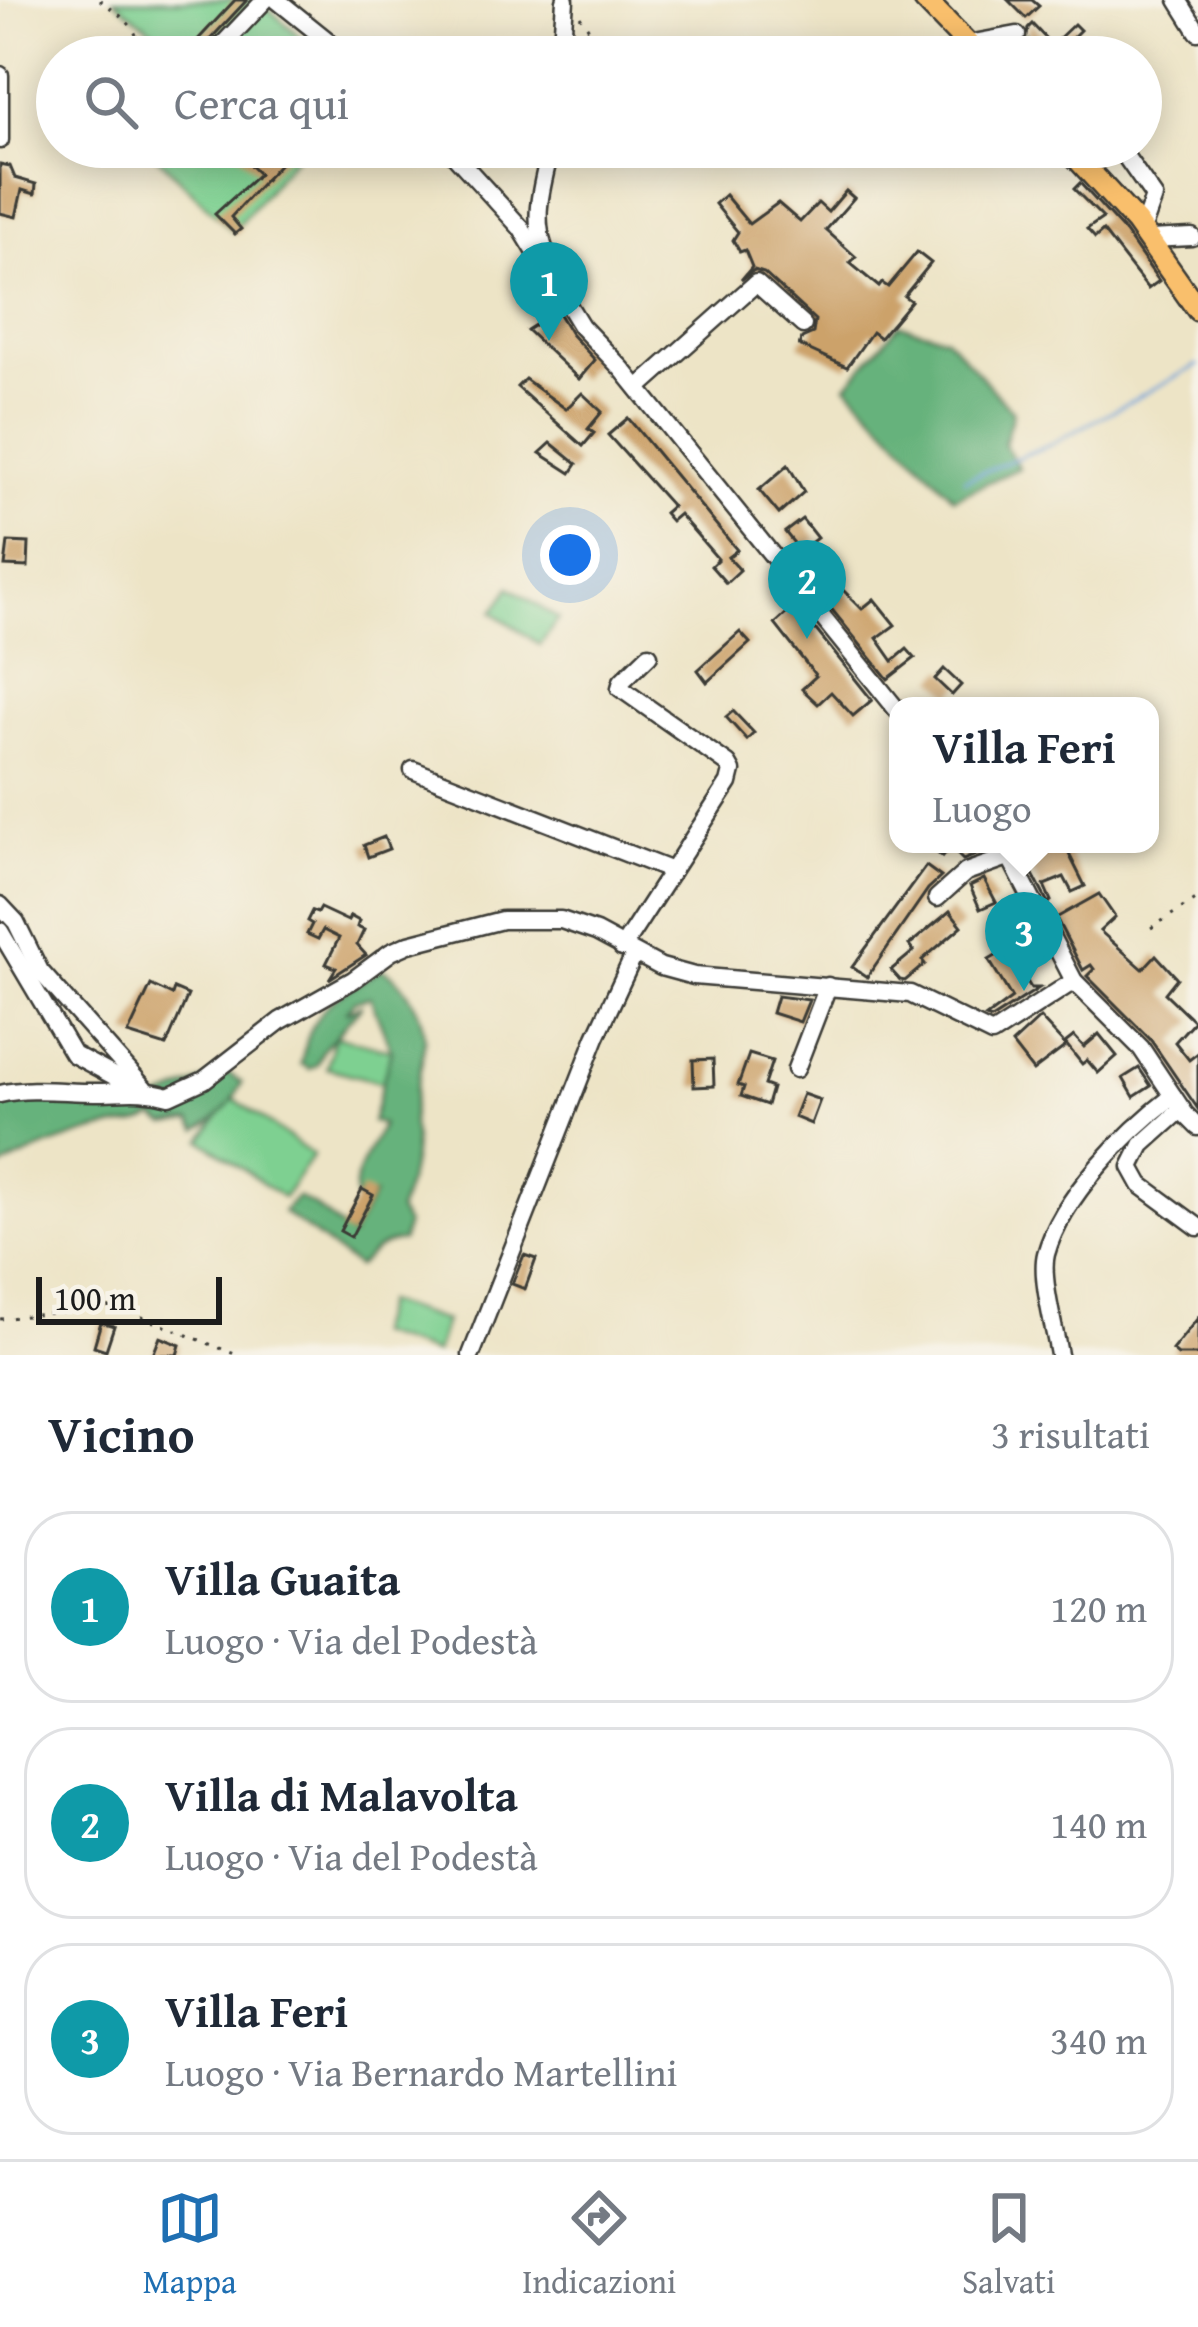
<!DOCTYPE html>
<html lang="it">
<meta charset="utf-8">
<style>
:root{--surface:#fff;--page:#f6f6f7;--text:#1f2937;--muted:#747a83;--line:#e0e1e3;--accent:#1f6fb2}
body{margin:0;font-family:"Gentium Book Plus",serif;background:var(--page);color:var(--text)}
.scale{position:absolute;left:36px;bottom:30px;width:186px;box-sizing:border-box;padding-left:12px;border:6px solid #1c1c1c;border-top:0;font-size:33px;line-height:42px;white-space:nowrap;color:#1c1c1c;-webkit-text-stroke:9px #f7f3e8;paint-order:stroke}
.you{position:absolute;left:570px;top:555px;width:42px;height:42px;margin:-30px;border:9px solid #fff;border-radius:50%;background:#1a73e8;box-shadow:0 0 0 18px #1a73e833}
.badge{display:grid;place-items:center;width:78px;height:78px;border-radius:50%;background:var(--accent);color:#fff;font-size:39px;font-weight:700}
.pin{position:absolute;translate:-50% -99px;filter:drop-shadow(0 3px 6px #0008)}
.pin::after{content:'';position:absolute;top:63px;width:42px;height:36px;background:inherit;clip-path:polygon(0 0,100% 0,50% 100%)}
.popup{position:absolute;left:889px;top:697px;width:270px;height:156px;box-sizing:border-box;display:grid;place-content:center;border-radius:24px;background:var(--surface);filter:drop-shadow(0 3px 9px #0005);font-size:39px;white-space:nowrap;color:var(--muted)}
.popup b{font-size:45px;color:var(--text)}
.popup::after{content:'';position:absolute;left:50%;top:100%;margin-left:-24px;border:24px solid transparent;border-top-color:var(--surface)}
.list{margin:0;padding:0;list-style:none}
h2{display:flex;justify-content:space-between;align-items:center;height:156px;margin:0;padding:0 48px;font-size:51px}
h2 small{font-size:39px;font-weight:400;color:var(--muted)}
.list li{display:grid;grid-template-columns:78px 1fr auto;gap:36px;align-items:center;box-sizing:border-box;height:192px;margin:0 24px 24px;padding:0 24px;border:3px solid var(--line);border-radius:48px}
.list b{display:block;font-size:45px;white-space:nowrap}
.list p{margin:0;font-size:39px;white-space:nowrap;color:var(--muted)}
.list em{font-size:39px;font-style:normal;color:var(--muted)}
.icon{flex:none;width:66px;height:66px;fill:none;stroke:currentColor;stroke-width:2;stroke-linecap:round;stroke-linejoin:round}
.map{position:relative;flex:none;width:1198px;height:1355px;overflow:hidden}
.search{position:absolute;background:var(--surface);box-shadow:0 6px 30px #0003;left:36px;right:36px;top:36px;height:132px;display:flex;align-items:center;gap:30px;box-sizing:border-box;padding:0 42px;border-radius:66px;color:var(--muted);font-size:45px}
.sheet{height:804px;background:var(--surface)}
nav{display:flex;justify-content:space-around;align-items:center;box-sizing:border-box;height:168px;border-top:3px solid var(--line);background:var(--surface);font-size:33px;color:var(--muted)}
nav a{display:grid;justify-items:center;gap:6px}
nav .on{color:var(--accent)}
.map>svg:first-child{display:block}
</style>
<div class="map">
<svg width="1198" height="1355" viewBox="0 0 1198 1355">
<rect width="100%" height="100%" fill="#f7f3e8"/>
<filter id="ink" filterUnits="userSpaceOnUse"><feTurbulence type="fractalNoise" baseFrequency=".00833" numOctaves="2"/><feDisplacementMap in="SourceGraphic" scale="24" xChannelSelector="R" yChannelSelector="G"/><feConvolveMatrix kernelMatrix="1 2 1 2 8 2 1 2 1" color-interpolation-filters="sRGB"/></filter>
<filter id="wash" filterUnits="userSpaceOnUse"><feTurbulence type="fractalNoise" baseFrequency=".004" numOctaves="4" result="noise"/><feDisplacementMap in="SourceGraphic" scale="48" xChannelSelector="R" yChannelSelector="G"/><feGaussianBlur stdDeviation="2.7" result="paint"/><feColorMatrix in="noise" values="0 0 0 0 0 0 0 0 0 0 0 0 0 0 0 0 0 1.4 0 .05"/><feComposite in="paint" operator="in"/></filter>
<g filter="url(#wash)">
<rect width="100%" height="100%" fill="#ede4c6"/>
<!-- green -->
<g fill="#7ed091" stroke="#4d7656" stroke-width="3">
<polygon points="114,0 258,0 324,57 185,57"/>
<polygon points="147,147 303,147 233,232"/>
<polygon points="510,587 558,619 540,645 493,612"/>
<polygon points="335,1036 391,1050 383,1083 327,1068"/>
<polygon points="232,1097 313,1155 283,1198 202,1140"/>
<polygon points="384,1302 445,1321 435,1353 374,1334"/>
</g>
<!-- forest -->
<g fill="#66b27b" stroke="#41674c" stroke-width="3">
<polygon points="899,324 946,337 1013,412 1004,444 1019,468 954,498 847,385"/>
<path d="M381,969C396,974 405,988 413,1001C438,1044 413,1075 412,1120C411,1126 414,1132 414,1138C414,1162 407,1188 398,1211L406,1225L402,1241C381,1242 371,1253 357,1267L283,1212L297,1197L315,1206L351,1237L373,1196L357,1201C347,1179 373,1146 382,1124L372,1122L391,1050L370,997L354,1001L345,1012L362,1005L323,1050L317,1065L310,1069L301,1064C312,1004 333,999 381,969Z"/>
<path d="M225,1071L242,1082C236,1101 216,1121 198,1130L191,1121L166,1125L154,1117C137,1128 118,1125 99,1130C64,1139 30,1152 0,1169V1100L15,1095L159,1100Z"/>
</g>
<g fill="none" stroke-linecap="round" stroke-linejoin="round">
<!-- stream -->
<polyline stroke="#6ca1d9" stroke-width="3" points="964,480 1053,443 1198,365"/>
</g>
<g id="blocks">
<!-- building -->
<g fill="#cca26a">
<polygon points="235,0 247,0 202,48 199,57 181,57 179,51 187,45 190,48"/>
<polygon points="1008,0 1032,0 1039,6 1026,18"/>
<polygon points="1032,24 1052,45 1074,24 1080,30 1053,57 1013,57 1006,50 1026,44 1028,28"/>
<polygon points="231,147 295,147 231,217 241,229 235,234 215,214 259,174"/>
<polygon points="0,164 10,166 15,178 36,184 35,194 22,190 16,217 0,213"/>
<polygon points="1080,183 1124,231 1159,281 1148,289 1103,231 1095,238 1087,229 1103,218 1074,189"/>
<polygon points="846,191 854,198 826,230 856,257 850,263 879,287 882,283 888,287 917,252 931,263 904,296 911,301 880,338 872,332 847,367 799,345 802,338 813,333 815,320 764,273 754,270 741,280 752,267 745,250 740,252 733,240 738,232 715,204 725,195 749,224 778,203 800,222 818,203 828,212"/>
<polygon points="557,311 571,334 595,360 579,379 527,330"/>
<polygon points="525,379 566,409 582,393 602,412 588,429 594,433 583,446 517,387"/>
<polygon points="628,418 737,550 728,557 740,570 726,583 711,566 718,559 679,514 671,521 664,513 672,506 608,435"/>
<polygon points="551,443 577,464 571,473 540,453"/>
<polygon points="788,465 804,492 779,514 759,490"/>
<polygon points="802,519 817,538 804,548 801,544 797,547 785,532"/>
<polygon points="8,542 29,543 28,567 5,566"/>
<polygon points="816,563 862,609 874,599 895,625 877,638 893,661 907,649 915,658 888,679 804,575"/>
<polygon points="796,605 872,700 853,716 831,692 818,704 802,689 816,676 775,624"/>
<polygon points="740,632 750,643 707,682 698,670"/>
<polygon points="944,669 961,685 952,695 935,679"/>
<polygon points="733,711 754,733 747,740 726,717"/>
<polygon points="384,837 389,849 368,857 364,845"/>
<polygon points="927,844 990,844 981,853 963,860 950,847 942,857"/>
<polygon points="1017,844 1064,844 1085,886 1072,892 1064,877 1044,885 1051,901 1048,903"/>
<polygon points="926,866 941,877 928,889 867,977 852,967"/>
<polygon points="984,879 996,902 980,909 970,886"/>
<polygon points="1099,894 1115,917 1100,931 1143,969 1156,955 1177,978 1165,993 1194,1021 1175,1042 1189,1060 1198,1053 1198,1109 1150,1039 1087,976 1094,969 1091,965 1083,970 1056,918"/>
<polygon points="320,908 348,921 350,916 359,921 357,927 364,930 357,945 366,955 329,979 336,968 326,964 339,938 323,930 318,939 307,934 312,924 307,921 312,911 317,913"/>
<polygon points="950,911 962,926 922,960 925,964 905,981 900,980 891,970 914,951 909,945"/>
<polygon points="1008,949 1031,988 1039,988 991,1019 986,1017 1012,998 989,960"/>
<polygon points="151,985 172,995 174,989 188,995 166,1046 128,1034"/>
<polygon points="777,996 809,1000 800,1022 772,1013"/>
<polygon points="1040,1018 1066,1046 1033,1071 1012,1044"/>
<polygon points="1099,1034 1117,1056 1098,1073 1087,1060 1082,1064 1065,1043 1074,1036 1084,1047"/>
<polygon points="749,1054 772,1061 764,1085 772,1088 767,1105 741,1096 744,1087 738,1085"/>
<polygon points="713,1059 714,1086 694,1087 693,1060"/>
<polygon points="1139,1068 1151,1086 1134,1097 1123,1078"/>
<polygon points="803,1094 820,1100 811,1124 794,1117"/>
<polygon points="362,1189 373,1195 351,1237 340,1231"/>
<polygon points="524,1255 536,1259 525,1289 512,1284"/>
<polygon points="1198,1318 1198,1355 1178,1355 1172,1350"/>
<polygon points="101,1322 114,1326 106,1350 94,1346"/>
<polygon points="160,1337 180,1345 177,1355 153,1355"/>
</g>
</g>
</g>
<g filter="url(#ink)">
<use href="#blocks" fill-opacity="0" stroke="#3b3a36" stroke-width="3"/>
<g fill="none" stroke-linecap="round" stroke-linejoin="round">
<!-- minor-tunnel -->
<polyline stroke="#c3bca4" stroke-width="16" stroke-dasharray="16 8" stroke-linecap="butt" points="1017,35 1036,57"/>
<defs>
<g id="minor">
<polyline points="277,0 348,57"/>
<polyline points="1178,0 1198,32"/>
<polyline points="968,44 1017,35"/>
<polyline points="211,57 265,0"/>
<polyline points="561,57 565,0"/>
<polyline points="0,75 0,140"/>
<polyline points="447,147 521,228 581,326 622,369 898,711"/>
<polyline points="1119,147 1154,197 1142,230"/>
<polyline points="1149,239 1192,237"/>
<path d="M548,257C529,221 543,184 551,147"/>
<polyline points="638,388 756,283 803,325"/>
<polyline points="413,770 672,871"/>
<polyline points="1003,844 1074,981 1141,1048 1185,1114 1198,1127"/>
<polyline points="937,898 966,872 1011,856"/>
<polyline points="0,905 16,922 40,971 144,1088"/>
<polyline points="0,931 73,1054 136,1088"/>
<polyline points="622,948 729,783 732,771 728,764 620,688 622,681 649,655"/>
<polyline points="796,1069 828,986"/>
<path d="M0,1094C32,1087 62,1092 95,1092C122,1092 142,1088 169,1096L204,1080L280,1021L353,980L391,952L409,944L502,920H561L596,932L661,967L694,976L910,994L992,1034L1074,981"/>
<polyline points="1182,1109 1142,1145 1131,1167 1141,1185 1198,1227"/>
<polyline points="471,1355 596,1037 634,955"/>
<path d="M1059,1355C1055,1330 1040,1277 1046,1254C1062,1196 1127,1131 1173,1096"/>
</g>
<g id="major">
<polyline points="925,0 980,57"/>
<polyline points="1067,147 1136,222 1198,310"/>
</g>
</defs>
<!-- minor casing -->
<use href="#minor" stroke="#3b3a36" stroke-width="21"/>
<!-- major casing -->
<use href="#major" stroke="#3b3a36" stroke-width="26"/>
<!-- path -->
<g stroke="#3b3a36" stroke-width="3" stroke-dasharray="3 9" stroke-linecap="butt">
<path d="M100,0C120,16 144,28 137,57"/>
<polyline points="580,16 608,57"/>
<polyline points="1151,928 1198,898"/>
<polyline points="0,1319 115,1306 237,1355"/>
</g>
<!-- minor -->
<use href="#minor" stroke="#fff" stroke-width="16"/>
<!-- major -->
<use href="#major" stroke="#f9bf6c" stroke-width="21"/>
</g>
</g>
</svg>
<div class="scale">100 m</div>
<div class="you"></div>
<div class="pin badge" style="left:549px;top:341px;background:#0f9aa8">1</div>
<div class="pin badge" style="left:807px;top:639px;background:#0f9aa8">2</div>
<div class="pin badge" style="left:1024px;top:991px;background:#0f9aa8">3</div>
<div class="popup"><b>Villa Feri</b>Luogo</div>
<div class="search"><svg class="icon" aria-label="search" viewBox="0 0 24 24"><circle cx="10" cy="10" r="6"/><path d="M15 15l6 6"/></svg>Cerca qui</div>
</div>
<section class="sheet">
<h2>Vicino<small>3 risultati</small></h2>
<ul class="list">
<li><span class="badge" style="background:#0f9aa8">1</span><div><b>Villa Guaita</b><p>Luogo · Via del Podestà</p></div><em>120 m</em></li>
<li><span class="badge" style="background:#0f9aa8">2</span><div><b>Villa di Malavolta</b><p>Luogo · Via del Podestà</p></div><em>140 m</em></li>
<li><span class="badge" style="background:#0f9aa8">3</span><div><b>Villa Feri</b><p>Luogo · Via Bernardo Martellini</p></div><em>340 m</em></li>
</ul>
</section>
<nav>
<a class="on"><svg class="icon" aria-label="map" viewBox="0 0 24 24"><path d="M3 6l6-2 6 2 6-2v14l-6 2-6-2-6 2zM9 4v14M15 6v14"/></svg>Mappa</a>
<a><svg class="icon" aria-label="directions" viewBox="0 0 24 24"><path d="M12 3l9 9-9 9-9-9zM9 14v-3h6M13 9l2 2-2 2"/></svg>Indicazioni</a>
<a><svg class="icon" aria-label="saved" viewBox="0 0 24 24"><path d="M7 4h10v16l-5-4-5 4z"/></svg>Salvati</a>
</nav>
